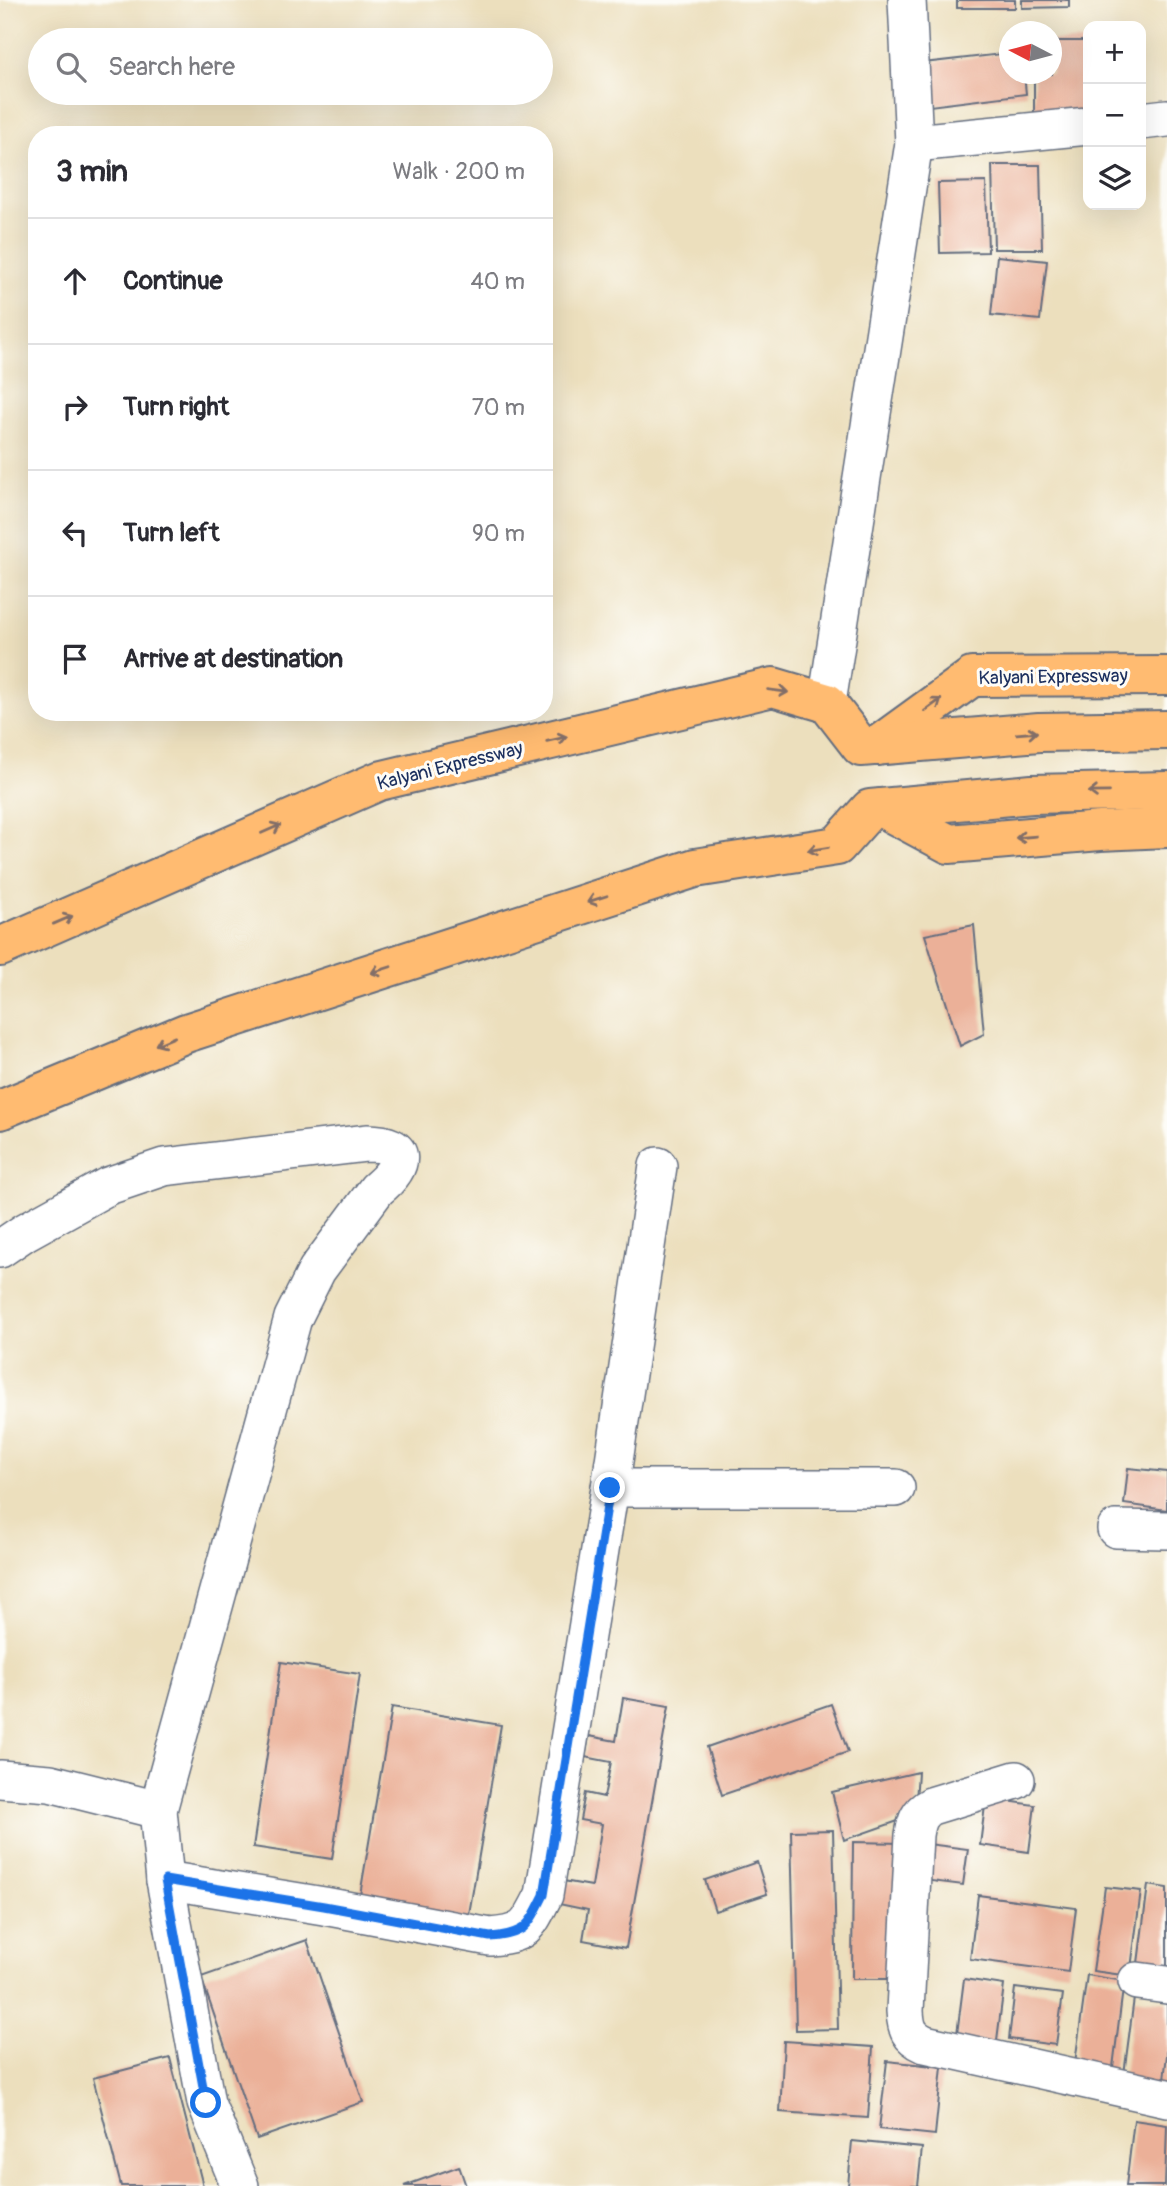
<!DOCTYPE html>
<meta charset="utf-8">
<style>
:root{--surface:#fff;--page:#f7f7f7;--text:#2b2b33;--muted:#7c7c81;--line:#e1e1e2}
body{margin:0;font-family:Pangolin,sans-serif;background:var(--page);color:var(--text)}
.controls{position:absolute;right:21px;top:21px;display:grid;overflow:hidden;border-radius:14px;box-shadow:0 7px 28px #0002}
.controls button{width:63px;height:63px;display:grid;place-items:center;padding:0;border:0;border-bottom:2px solid var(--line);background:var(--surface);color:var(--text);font:35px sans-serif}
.compass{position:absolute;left:999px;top:21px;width:63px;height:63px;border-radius:50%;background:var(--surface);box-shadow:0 7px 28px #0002;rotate:276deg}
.stop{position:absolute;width:21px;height:21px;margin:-16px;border:5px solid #1a73e8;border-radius:50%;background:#fff}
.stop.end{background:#1a73e8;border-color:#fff;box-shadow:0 2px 7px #0008}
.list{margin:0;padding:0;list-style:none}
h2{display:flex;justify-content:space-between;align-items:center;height:91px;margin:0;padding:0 28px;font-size:30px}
h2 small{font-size:23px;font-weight:400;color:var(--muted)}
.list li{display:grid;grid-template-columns:46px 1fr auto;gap:21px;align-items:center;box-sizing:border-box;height:126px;padding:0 28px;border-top:2px solid var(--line)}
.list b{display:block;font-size:26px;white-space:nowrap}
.list em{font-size:23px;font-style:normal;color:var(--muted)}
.icon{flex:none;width:38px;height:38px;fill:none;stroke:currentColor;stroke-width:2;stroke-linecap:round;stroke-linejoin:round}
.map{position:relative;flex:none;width:1167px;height:2186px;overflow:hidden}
.search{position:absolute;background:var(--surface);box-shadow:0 7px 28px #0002;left:28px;top:28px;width:525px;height:77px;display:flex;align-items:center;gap:18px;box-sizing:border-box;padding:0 24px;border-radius:38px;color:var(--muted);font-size:26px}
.panel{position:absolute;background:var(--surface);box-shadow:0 7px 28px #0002;left:28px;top:126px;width:525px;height:595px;border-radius:28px}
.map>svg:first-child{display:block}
</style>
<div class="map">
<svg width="1167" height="2186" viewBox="0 0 1167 2186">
<rect width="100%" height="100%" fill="#fdfcf7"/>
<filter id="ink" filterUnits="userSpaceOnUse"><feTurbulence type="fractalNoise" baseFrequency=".0143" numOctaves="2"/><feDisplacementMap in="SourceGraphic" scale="14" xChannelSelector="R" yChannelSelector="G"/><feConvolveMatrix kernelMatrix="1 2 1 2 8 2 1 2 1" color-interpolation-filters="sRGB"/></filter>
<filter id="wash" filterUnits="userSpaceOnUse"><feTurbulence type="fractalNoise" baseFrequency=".00686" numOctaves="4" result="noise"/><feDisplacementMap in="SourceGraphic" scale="28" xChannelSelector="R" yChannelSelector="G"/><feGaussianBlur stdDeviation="1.57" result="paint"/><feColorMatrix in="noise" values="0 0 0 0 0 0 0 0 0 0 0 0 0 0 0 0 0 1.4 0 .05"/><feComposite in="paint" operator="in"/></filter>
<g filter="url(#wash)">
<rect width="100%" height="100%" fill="#ecdfbd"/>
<g id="blocks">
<!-- building -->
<g fill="#ebb098">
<rect x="957" y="0" width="58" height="8"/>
<polygon points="1022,0 1069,0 1069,7 1022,8"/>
<polygon points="1052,41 1088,41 1088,114 1034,114 1034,74 1052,74"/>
<polygon points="1010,53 1010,74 1024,74 1026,94 930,106 924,63"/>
<polygon points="992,165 1040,165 1042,249 994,249"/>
<polygon points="986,182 988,252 940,253 938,183"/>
<polygon points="997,256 1047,261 1040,320 991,315"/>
<polygon points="974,925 984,1034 960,1046 925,935"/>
<polygon points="1128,1468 1167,1472 1167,1510 1124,1504"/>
<polygon points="281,1662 360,1674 332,1859 253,1847"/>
<polygon points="623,1698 669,1706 626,1948 583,1940 588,1910 559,1904 563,1881 592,1886 602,1824 580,1820 585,1793 604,1797 611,1762 585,1757 589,1736 616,1741"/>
<polygon points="831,1704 848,1752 722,1795 707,1747"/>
<polygon points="392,1707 501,1725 468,1920 359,1901"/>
<polygon points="918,1772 915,1815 844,1840 832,1792"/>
<polygon points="986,1798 1035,1805 1029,1852 980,1845"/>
<polygon points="833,1830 838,2029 796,2030 791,1831"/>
<polygon points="853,1842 903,1843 902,1979 852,1979"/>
<polygon points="928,1844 968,1849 963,1885 923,1880"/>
<polygon points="757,1862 767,1894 715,1911 705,1880"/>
<polygon points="1148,1885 1167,1888 1167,1975 1137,1971"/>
<polygon points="1105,1887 1141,1891 1130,1976 1093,1971"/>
<polygon points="978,1895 1076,1908 1068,1972 970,1959"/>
<polygon points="307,1940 363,2102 257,2139 201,1977"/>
<polygon points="1087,1975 1124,1981 1112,2075 1074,2070"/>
<polygon points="964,1979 1004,1985 996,2048 956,2042"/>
<polygon points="1015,1988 1063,1994 1056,2045 1009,2039"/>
<polygon points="1134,1998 1167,2002 1167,2055 1163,2087 1123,2082"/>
<polygon points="784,2041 873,2047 868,2118 780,2112"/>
<polygon points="170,2058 203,2186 121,2186 93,2078"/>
<polygon points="887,2061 942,2067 935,2135 879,2129"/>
<polygon points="1134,2120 1167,2125 1165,2186 1126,2186"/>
<polygon points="852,2141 922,2148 918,2186 848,2186"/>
<polygon points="459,2166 466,2186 404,2186"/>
</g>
</g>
</g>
<g filter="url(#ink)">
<use href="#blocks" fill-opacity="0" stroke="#646d7f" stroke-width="2"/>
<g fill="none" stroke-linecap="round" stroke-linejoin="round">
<defs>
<g id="minor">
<polyline points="1141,121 1167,118"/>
<polyline points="914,143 1088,126"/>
<polyline points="827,703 914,143 907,0"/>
<path d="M0,1249L25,1232L108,1186L164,1167L367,1143C411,1143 404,1167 377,1189L317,1270L293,1318L158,1810L165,1880L206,2103L240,2186"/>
<polyline points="610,1488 896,1488"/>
<polyline points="1116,1529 1167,1530"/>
<polyline points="0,1779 50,1783 158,1810"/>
<path d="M1016,1780L931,1806C918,1813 916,1822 914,1835L905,2011C906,2029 909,2037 925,2044L1167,2098"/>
<path d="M165,1880L324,1906L490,1937C527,1934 528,1926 544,1895L610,1488L658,1166"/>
<polyline points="1137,1981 1167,1985"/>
</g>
<g id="highway">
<polyline points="877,746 972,677 1167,676"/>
<polyline points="882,808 949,844 1100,831 1167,828"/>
<polyline points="0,947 379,781 773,687 827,703 861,747 1039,732 1167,730"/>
<polyline points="0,1110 186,1033 695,868 837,846 870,809 1032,794 1167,791"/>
</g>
</defs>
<!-- minor casing -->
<use href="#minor" stroke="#646d7f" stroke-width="40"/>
<!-- highway casing -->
<use href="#highway" stroke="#646d7f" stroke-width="42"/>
<!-- minor -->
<use href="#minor" stroke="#fff" stroke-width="37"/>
<!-- highway -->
<use href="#highway" stroke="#ffbb71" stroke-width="38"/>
</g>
<!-- one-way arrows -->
<defs><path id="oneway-shaft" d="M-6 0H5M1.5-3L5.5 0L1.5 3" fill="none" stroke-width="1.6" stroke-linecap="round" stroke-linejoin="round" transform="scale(1.75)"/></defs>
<g stroke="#826e67">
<use href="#oneway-shaft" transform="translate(778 691) rotate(8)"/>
<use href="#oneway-shaft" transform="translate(933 705) rotate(-36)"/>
<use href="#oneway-shaft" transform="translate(1027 733) rotate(-5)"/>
<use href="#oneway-shaft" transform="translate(557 739) rotate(-13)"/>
<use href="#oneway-shaft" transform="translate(1099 792) rotate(179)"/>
<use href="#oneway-shaft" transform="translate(271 829) rotate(-24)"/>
<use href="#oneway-shaft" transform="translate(1026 837) rotate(175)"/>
<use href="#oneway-shaft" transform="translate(818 849) rotate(171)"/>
<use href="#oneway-shaft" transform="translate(597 899) rotate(162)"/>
<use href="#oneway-shaft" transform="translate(63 920) rotate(-23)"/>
<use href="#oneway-shaft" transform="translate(381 970) rotate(162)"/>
<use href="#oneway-shaft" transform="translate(165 1041) rotate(157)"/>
</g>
</g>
<g fill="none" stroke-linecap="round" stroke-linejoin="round" filter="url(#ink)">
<!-- route -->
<path stroke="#1a73e8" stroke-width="9" d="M206,2103L165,1880L324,1906L490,1937C527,1934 528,1926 544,1895L610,1488"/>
</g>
<g text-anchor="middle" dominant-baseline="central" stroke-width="6" stroke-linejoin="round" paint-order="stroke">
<!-- street labels -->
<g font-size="19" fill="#1b2f5e" stroke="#fdfcf7">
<text transform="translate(1053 677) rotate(-1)">Kalyani Expressway</text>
<text transform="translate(450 766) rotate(-14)">Kalyani Expressway</text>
</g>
</g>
</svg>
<div class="controls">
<button>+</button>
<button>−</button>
<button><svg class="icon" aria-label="layers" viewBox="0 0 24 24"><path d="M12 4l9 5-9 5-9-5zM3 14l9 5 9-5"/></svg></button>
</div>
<svg class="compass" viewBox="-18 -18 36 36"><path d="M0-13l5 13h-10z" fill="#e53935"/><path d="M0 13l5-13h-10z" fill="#7c7c81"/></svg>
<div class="stop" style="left:206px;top:2103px"></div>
<div class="stop end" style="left:610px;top:1488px"></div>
<div class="search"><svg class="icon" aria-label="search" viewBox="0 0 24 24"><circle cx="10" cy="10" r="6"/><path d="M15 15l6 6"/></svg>Search here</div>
<section class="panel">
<h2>3 min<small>Walk · 200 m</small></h2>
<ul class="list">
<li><svg class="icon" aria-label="ahead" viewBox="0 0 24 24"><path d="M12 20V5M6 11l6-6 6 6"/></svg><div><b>Continue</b></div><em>40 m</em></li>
<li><svg class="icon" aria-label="right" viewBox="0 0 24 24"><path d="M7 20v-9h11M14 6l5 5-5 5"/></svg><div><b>Turn right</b></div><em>70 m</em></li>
<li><svg class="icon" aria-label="left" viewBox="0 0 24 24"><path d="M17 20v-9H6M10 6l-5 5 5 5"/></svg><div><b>Turn left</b></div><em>90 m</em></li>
<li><svg class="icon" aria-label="arrive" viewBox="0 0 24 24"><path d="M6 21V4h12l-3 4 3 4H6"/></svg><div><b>Arrive at destination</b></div></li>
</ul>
</section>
</div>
